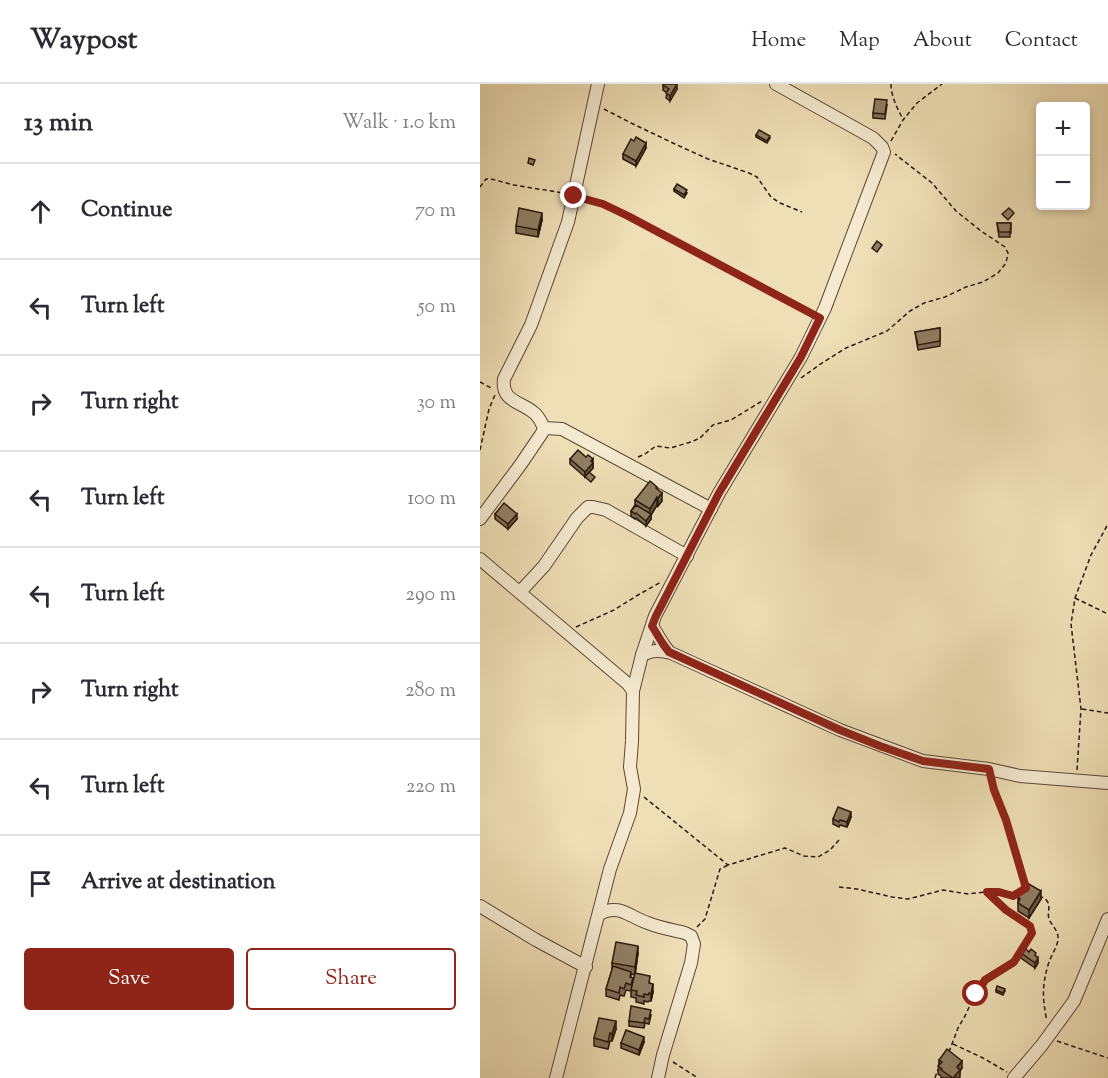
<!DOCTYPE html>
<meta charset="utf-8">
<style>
:root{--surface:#fff;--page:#f2f2f3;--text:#2b2b33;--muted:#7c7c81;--line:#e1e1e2;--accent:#8f2418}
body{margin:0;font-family:"Sorts Mill Goudy",serif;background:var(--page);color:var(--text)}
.controls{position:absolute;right:18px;top:18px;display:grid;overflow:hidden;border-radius:6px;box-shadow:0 3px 9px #0003}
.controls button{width:54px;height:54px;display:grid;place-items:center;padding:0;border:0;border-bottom:2px solid var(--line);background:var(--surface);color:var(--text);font:30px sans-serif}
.stop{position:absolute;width:18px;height:18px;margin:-14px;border:4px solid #8f2418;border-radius:50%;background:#fff}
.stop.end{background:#8f2418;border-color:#fff;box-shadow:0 2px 6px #0008}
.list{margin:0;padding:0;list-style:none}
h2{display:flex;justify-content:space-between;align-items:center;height:78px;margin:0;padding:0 24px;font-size:26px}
h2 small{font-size:20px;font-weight:400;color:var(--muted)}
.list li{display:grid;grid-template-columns:39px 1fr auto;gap:18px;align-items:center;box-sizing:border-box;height:96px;padding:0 24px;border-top:2px solid var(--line)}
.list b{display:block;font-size:22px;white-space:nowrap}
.list em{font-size:20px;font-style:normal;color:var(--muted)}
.actions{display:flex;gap:12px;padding:18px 24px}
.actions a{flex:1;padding:14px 0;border:2px solid var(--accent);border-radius:6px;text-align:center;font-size:21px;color:var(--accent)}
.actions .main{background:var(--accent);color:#fff}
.icon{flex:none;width:33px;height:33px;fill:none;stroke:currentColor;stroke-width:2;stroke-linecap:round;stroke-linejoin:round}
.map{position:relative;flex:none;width:628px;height:994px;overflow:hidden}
header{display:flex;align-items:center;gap:36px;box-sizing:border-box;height:84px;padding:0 30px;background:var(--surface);border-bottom:2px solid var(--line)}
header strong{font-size:28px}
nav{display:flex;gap:33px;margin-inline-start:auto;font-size:21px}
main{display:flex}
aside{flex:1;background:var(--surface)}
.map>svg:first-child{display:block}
</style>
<header>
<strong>Waypost</strong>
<nav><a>Home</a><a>Map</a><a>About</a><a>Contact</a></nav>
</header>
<main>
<aside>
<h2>13 min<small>Walk · 1.0 km</small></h2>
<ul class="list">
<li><svg class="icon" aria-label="ahead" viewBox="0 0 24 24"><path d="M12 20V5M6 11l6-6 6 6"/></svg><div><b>Continue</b></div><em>70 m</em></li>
<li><svg class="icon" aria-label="left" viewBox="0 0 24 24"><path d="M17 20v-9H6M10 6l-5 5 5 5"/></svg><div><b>Turn left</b></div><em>50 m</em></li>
<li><svg class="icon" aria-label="right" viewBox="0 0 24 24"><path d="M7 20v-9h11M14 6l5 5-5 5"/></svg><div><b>Turn right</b></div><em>30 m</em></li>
<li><svg class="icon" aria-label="left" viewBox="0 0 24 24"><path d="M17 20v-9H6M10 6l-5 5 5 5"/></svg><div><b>Turn left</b></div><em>100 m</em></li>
<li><svg class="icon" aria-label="left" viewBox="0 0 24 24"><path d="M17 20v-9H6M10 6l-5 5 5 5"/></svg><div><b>Turn left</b></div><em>290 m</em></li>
<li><svg class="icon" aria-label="right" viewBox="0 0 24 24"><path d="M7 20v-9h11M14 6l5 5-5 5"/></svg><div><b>Turn right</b></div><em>280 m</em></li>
<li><svg class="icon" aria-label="left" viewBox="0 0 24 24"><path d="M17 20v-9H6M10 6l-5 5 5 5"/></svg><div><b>Turn left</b></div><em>220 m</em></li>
<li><svg class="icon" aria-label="arrive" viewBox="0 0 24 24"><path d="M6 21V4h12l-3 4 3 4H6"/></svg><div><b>Arrive at destination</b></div></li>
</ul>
<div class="actions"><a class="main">Save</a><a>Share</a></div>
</aside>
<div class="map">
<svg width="628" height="994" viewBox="0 0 628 994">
<rect width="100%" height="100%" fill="#efdfb6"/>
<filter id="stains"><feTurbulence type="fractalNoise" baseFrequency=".00333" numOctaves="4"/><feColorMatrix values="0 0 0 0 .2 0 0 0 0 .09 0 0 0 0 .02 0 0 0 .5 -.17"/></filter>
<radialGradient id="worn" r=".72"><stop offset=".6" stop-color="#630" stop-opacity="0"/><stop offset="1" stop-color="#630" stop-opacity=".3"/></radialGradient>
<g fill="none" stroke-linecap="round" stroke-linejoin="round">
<defs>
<g id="minor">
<polyline points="64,344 82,345 231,425"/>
<path d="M0,435L41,380L62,349L64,344C61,338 59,332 53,328C39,317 21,317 24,295L51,241L88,138L118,0"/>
<polyline points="0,475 148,600 153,607 152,657 150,683 154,705 150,729 130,785 76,994"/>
<polyline points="40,508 64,482 97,434 108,423 113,423 126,426 207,472"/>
<polyline points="172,542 183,560 189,568"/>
<path d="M162,571C173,566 179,566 191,569L360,646L443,677L509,685L540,692L628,699"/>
<polyline points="153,607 162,571 175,532 239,409 321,273 345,224 404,68 402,63 393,54 296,0"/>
<polyline points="0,822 56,856 106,883"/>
<path d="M119,830C140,819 149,833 168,839C180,844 193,846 205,849L211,852L214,860L211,879L183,971L178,994"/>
<polyline points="534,994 562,961 594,917 628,835"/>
</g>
</defs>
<!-- minor casing -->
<use href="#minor" stroke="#5a4836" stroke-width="14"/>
<!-- path -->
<g stroke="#29160b" stroke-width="1.5" stroke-dasharray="4.5 3" stroke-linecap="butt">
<path d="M411,0C411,12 417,24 423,35"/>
<polyline points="124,25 149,38 195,60 228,75 269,89 277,93 291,113 300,119 322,128"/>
<polyline points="411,57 423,36 437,19 462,0"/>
<polyline points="0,103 6,95 11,95 34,101 83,109"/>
<polyline points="102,114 123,120 148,132 331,229"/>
<polyline points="321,294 342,279 366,264 407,247 430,227 444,219 465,213 486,203 503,198 518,189 526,179 528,169 525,163 501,147 476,127 452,99 415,70"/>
<polyline points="0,298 13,305"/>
<polyline points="0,366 9,325 15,311"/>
<polyline points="158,373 165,370 176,362 190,364 211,358 220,354 233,341 251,336 282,317"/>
<polyline points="595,514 628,530"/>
<polyline points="96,543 134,526 158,511 181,498"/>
<polyline points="602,625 628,629"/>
<polyline points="597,686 601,625 591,540 595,514 611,471 628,440"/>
<polyline points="512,696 526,736 545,803"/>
<polyline points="164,713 248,781 305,764 324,772 338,773 350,766 359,756"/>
<polyline points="359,803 377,805 412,813 428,815 463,806 488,810 513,807 533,812 543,806"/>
<path d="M559,812C562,813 565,814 567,817C571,822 567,829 569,835C572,842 579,847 578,856C577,863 572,870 569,878C562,900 562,914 567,937"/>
<polyline points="217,843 225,835 240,785 248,781"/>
<polyline points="577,957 628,974"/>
<polyline points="473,960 503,974 527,988"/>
<polyline points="469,968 478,944 485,932 499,902 505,896 534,878 552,849 550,842 526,826 507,808"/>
<polyline points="193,978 218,994"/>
<polyline points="455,994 458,985"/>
</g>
<!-- minor -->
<use href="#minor" stroke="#f5ead0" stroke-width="12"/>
</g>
<!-- wall -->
<g fill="#7c6d56" stroke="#29160b" stroke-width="1.5" fill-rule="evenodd">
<polygon points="183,1 197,5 190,17 186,14 187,9 183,6"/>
<polygon points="407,21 405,35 393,34 393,29"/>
<polygon points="276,51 290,54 287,59 276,53"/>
<polygon points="166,64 156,82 143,75 143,70"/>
<polygon points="194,105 207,109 204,114 194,107"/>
<polygon points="62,136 58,153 36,149 36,142"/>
<polygon points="517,139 531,139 531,149 530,149 530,153 519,153"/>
<polygon points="460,244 460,262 438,266 435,248"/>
<polygon points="90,375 113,380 113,384 105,393 90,380"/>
<polygon points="177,405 182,417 178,422 177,421 171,431 171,435 166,442 156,434 155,435 151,432 151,427 155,421 155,416"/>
<polygon points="15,430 37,435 28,445 15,435"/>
<polygon points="371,733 367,743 360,741 359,743 353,740 353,735"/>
<polygon points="538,813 561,815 549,834 538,827"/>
<path d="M158,869L155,891L170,899L173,908L171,917H169L168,918L164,917V920L156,918V914L151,913V907L146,906L144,912L140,911L139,916L126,912V905L132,886V879ZM151,890L155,891L153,897L151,893Z"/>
<polygon points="541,869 556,872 558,879 555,884 541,874"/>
<polygon points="516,906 525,907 523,911 516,908"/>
<polygon points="171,931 169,940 165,939 164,944 149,942 149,937"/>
<polygon points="136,945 132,957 130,957 128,965 114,962 114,954"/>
<polygon points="164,958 159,971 141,964 141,959"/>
<polygon points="459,976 482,984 480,987 479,994 461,994 461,992 458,990"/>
</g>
<!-- shaded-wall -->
<g fill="#655946" stroke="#29160b" stroke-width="1.5">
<polygon points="197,0 197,5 190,17 190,12"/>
<polygon points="166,59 166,64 156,82 156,77"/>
<polygon points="62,129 62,136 58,153 58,146"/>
<polygon points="113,375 113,384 105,393 105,388"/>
<polygon points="182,409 182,417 178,422 178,414"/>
<polygon points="177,413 177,421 171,431 171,435 166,442 166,437 170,431 170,425"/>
<polygon points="37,430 37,435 28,445 28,440"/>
<polygon points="371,728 371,733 367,743 367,738"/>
<polygon points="561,807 561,815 549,834 549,826"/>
<polygon points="158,862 158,869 155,891 155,883"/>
<polygon points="558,874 558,879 555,884 555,879"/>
<polygon points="173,900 173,908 171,917 171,910"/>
<polygon points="136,937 136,945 132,957 132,950"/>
<polygon points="164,953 164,958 159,971 159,966"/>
<polygon points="482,977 482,984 480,987 480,993 479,994 473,994 477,983"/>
</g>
<!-- building -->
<g fill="#907f64" stroke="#29160b" stroke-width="1.5">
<polygon points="183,0 197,0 190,12 186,9 189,5 183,1"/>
<polygon points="395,15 407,16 405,30 393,29"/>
<polygon points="279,46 290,52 287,57 276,51"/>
<polygon points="156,53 166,59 156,77 143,70 151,55 154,57"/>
<polygon points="49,74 55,76 53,81 48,79"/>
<polygon points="197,100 207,106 204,111 194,105"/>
<polygon points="39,124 62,129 58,146 36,142"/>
<polygon points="529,124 534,129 528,136 522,130"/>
<polygon points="517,139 531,139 530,148 519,148"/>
<polygon points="397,157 402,161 397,168 392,164"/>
<polygon points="460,244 460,257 438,261 435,248"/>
<polygon points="98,366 106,373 108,371 113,375 111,377 113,379 105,388 90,375"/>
<polygon points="109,388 115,393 111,398 105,393"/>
<polygon points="170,397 177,403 176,404 182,409 178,414 177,413 170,425 155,416"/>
<polygon points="24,419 37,430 28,440 15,430"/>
<polygon points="156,421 171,430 166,437 156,429 155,430 151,427"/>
<polygon points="358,723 371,728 367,738 360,736 359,738 353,735"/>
<polygon points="547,799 561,807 549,826 538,819 540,815 538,813"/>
<polygon points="136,858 158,862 155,883 132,879"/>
<polygon points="545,864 549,868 551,865 556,869 555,871 558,874 555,879 541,869"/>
<polygon points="133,882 151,888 150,893 153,894 151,901 146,899 144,905 140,903 139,909 126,905"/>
<polygon points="155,889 170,892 169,899 173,900 171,910 169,909 168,911 164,910 164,913 156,911 157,907 151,906"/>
<polygon points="517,902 525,905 523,909 516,906"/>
<polygon points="151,922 171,926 169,935 165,934 164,939 149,937"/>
<polygon points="119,934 136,937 132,950 130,949 128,958 114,954"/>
<polygon points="146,946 164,953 159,966 141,959"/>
<polygon points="467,965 482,977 477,983 480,986 473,994 461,986 462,985 458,982 462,978 459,976"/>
</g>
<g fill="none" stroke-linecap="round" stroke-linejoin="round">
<!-- route -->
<polyline stroke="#8f2418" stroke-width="8" points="94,112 123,120 148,132 340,234 321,273 239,409 176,532 172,542 183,560 189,568 360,646 400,662 443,677 509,685 514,706 526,736 546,804 533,812 519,808 507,808 526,826 550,842 552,849 534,878 505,896 496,910"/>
</g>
<rect width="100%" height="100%" filter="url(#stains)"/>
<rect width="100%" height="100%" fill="url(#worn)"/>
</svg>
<div class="controls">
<button>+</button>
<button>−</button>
</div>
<div class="stop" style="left:496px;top:910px"></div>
<div class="stop end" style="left:94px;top:112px"></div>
</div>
</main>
